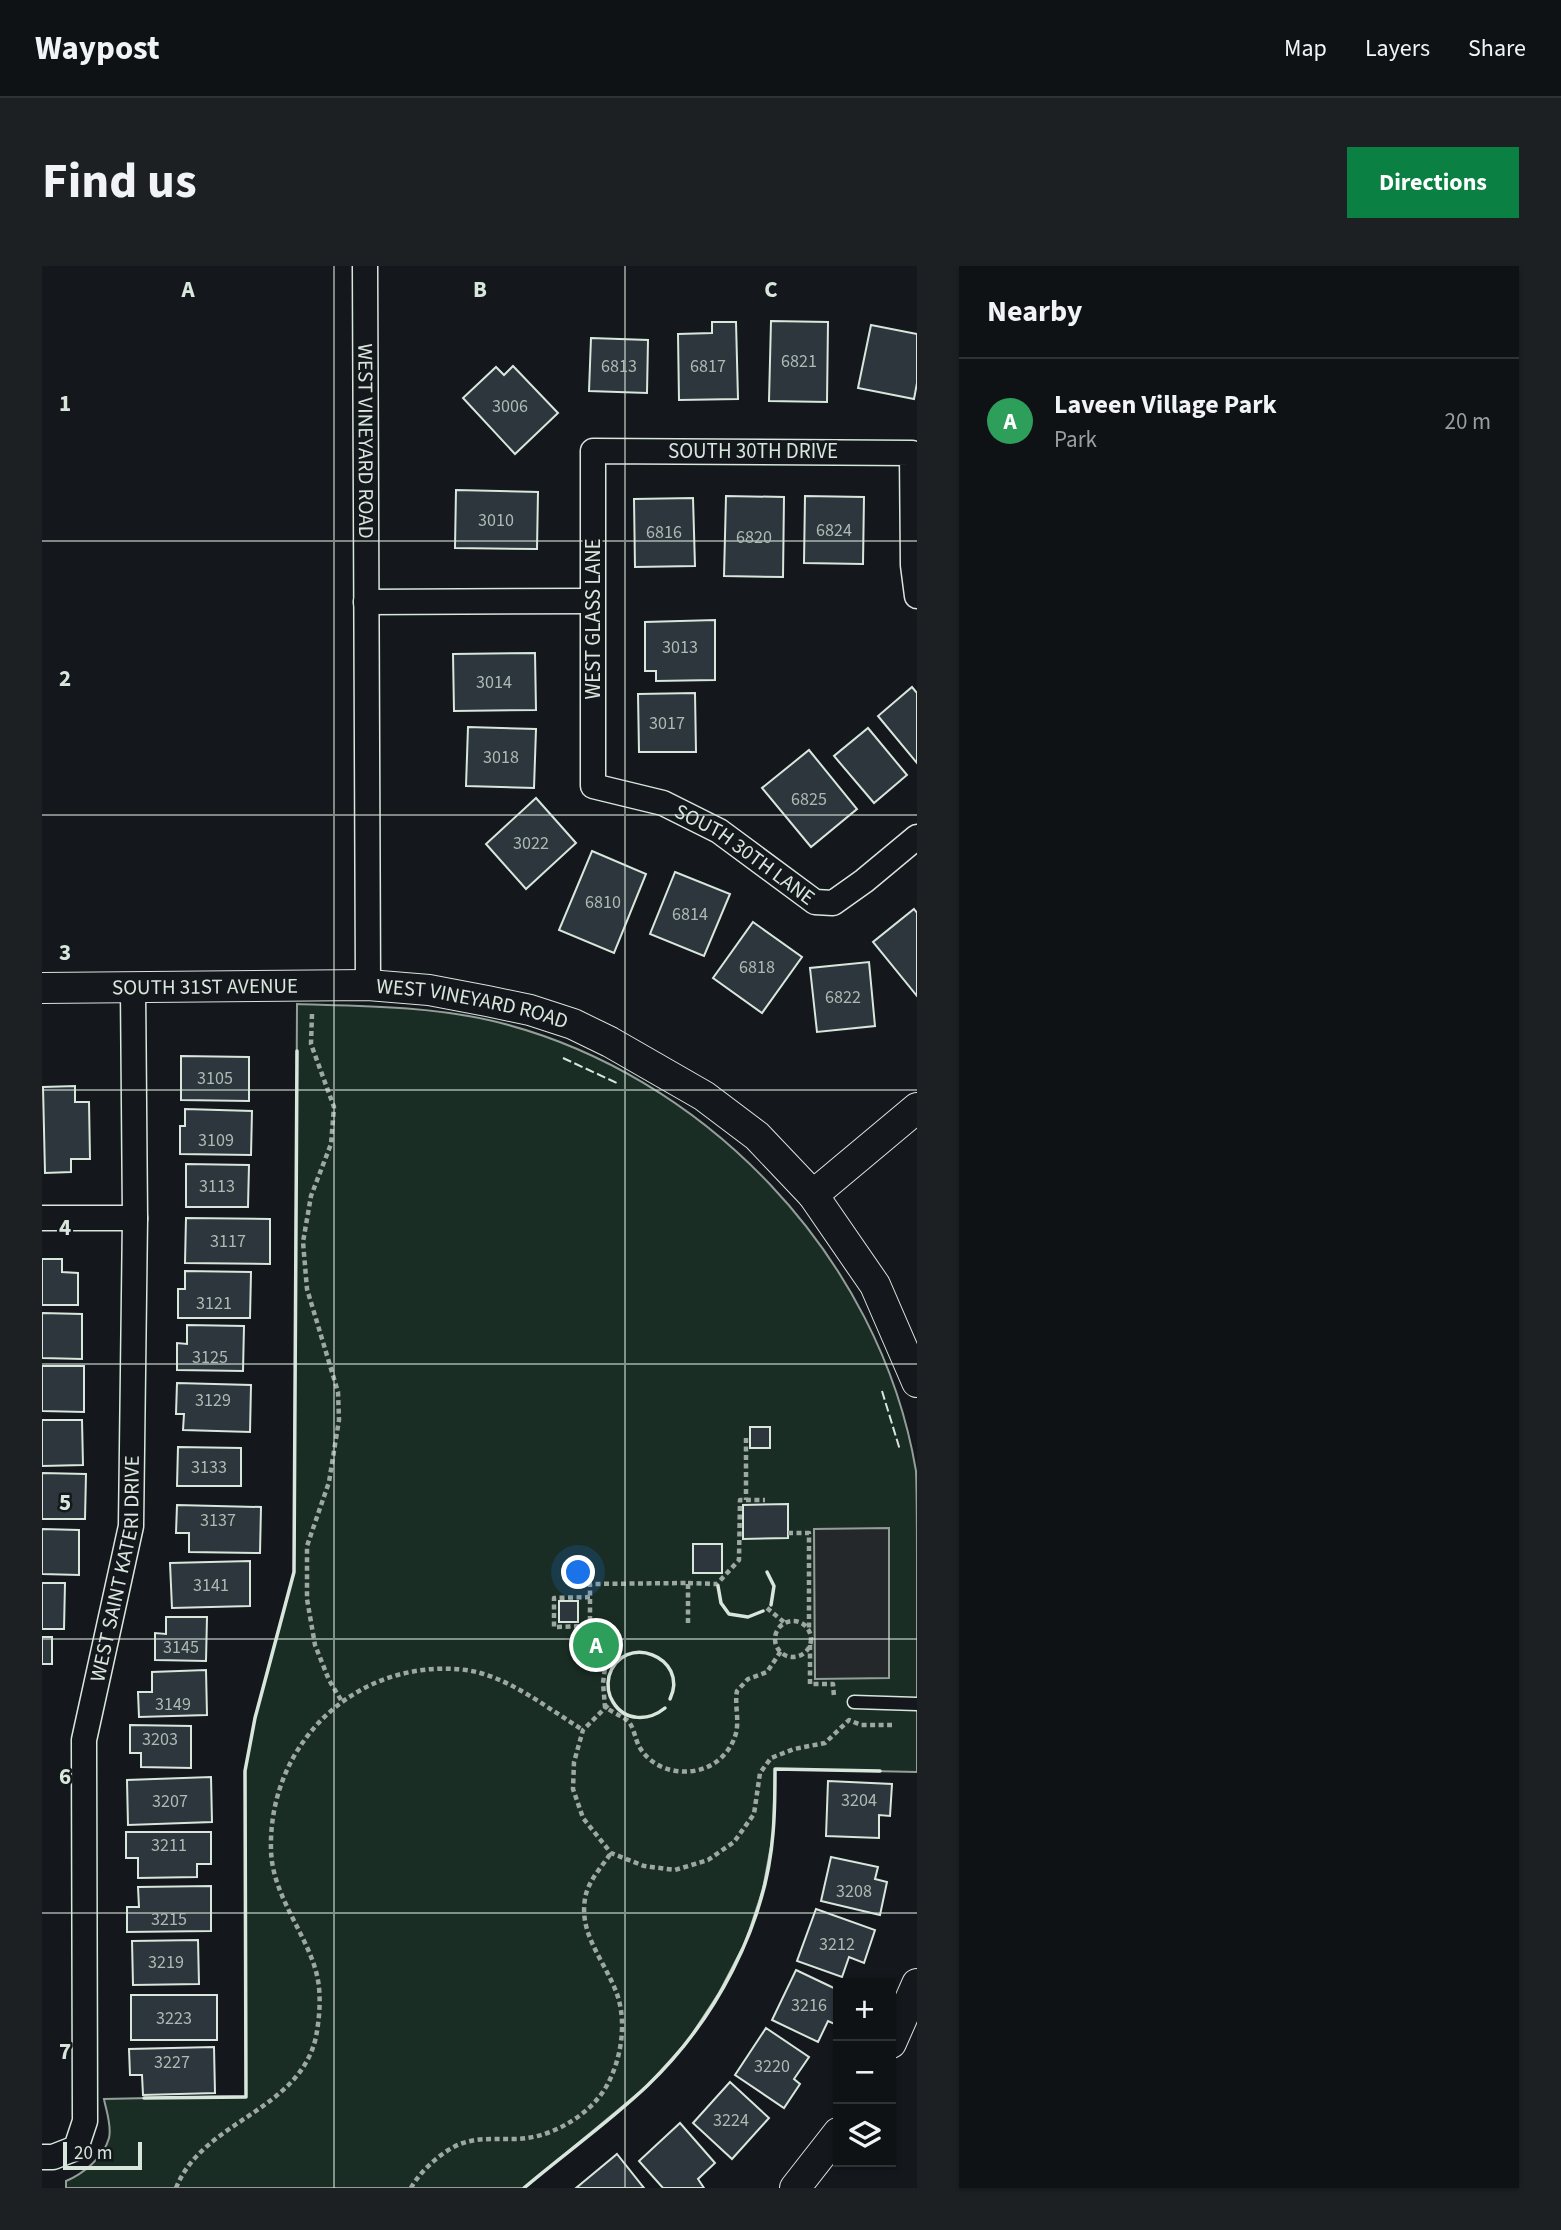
<!DOCTYPE html>
<meta charset="utf-8">
<style>
:root{--surface:#0f1215;--page:#1d2022;--text:#f1f3f6;--muted:#9b9ea0;--line:#2f3234;--accent:#0b8043}
body{margin:0;font-family:"Source Sans 3",sans-serif;background:var(--page);color:var(--text)}
.controls{position:absolute;right:21px;bottom:21px;display:grid;overflow:hidden;border-radius:0px;box-shadow:0 2px 5px #0004}
.controls button{width:63px;height:63px;display:grid;place-items:center;padding:0;border:0;border-bottom:2px solid var(--line);background:var(--surface);color:var(--text);font:35px sans-serif}
.scale{position:absolute;left:21px;bottom:18px;width:79px;box-sizing:border-box;padding-left:7px;border:4px solid #d8e6dc;border-top:0;font-size:19px;line-height:24px;white-space:nowrap;color:#d8e6dc;-webkit-text-stroke:5px #14181c;paint-order:stroke}
.you{position:absolute;left:537px;top:1307px;width:24px;height:24px;margin:-18px;border:5px solid #fff;border-radius:50%;background:#1a73e8;box-shadow:0 0 0 10px #1a73e833}
.badge{display:grid;place-items:center;width:46px;height:46px;border-radius:50%;background:var(--accent);color:#fff;font-size:23px;font-weight:700}
.pin{position:absolute;translate:-50% -50%;border:4px solid #fff;box-shadow:0 2px 7px #0006}
.list{margin:0;padding:0;list-style:none}
h2{display:flex;justify-content:space-between;align-items:center;height:91px;margin:0;padding:0 28px;font-size:30px}
h2 small{font-size:23px;font-weight:400;color:var(--muted)}
.list li{display:grid;grid-template-columns:46px 1fr auto;gap:21px;align-items:center;box-sizing:border-box;height:126px;padding:0 28px;border-top:2px solid var(--line)}
.list b{display:block;font-size:26px;white-space:nowrap}
.list p{margin:0;font-size:23px;white-space:nowrap;color:var(--muted)}
.list em{font-size:23px;font-style:normal;color:var(--muted)}
.icon{flex:none;width:38px;height:38px;fill:none;stroke:currentColor;stroke-width:2;stroke-linecap:round;stroke-linejoin:round}
.map{position:relative;flex:none;width:875px;height:1922px;overflow:hidden;border-radius:0px}
header{display:flex;align-items:center;gap:42px;box-sizing:border-box;height:98px;padding:0 35px;background:var(--surface);border-bottom:2px solid var(--line)}
header strong{font-size:33px}
nav{display:flex;gap:38px;margin-inline-start:auto;font-size:24px}
.intro{display:flex;align-items:center;justify-content:space-between;box-sizing:border-box;height:168px;padding:0 42px}
h1{margin:0;font-size:49px}
.button{padding:18px 32px;border-radius:0px;background:var(--accent);color:#fff;font-size:24px;font-weight:700}
main{display:flex;gap:42px;padding:0 42px}
aside{flex:1;background:var(--surface);border-radius:0px;box-shadow:0 2px 5px #0004}
.map>svg:first-child{display:block}
</style>
<header>
<strong>Waypost</strong>
<nav><a>Map</a><a>Layers</a><a>Share</a></nav>
</header>
<div class="intro"><h1>Find us</h1><a class="button">Directions</a></div>
<main>
<div class="map">
<svg width="875" height="1922" viewBox="0 0 875 1922">
<rect width="100%" height="100%" fill="#14181c"/>
<!-- green -->
<path fill="#1a2d24" stroke="#939e99" stroke-width="2" d="M255,738C321,740 387,740 451,755C662,806 838,990 874,1205C875,1233 875,1269 875,1298C875,1367 875,1437 875,1506L733,1503L731,1569L721,1623L704,1675L677,1727L645,1776L605,1820L482,1922H24V1915C41,1908 62,1891 67,1872C70,1860 64,1844 62,1833L204,1830L203,1505L213,1452L252,1306Z"/>
<!-- parking -->
<polygon fill="#24282b" stroke="#939e99" stroke-width="2" points="847,1262 847,1412 773,1413 772,1263"/>
<!-- building -->
<g fill="#2c363c" stroke="#d8e6dc" stroke-width="2">
<polygon points="729,55 786,56 785,136 727,135"/>
<polygon points="670,56 694,56 696,133 637,134 636,68 670,67"/>
<polygon points="829,59 875,68 875,117 872,133 816,122"/>
<polygon points="549,72 606,74 605,127 547,125"/>
<polygon points="471,100 516,147 473,188 421,132 454,101 462,109"/>
<polygon points="414,224 496,226 495,283 413,282"/>
<polygon points="684,230 742,231 741,311 682,310"/>
<polygon points="763,230 822,231 821,298 762,297"/>
<polygon points="651,232 653,300 593,301 592,233"/>
<polygon points="673,354 673,414 614,415 614,405 603,405 603,356"/>
<polygon points="493,387 494,444 412,445 411,388"/>
<polygon points="870,421 875,427 875,497 836,450"/>
<polygon points="653,427 654,486 597,486 596,428"/>
<polygon points="426,461 494,463 492,522 424,520"/>
<polygon points="826,462 865,509 832,537 792,490"/>
<polygon points="767,484 815,543 769,581 720,522"/>
<polygon points="494,532 534,577 484,623 444,578"/>
<polygon points="550,585 604,608 572,687 517,664"/>
<polygon points="633,606 688,628 662,690 608,668"/>
<polygon points="872,643 875,647 875,730 831,676"/>
<polygon points="711,656 760,691 720,747 671,712"/>
<polygon points="827,696 833,760 775,766 768,702"/>
<polygon points="139,790 207,791 207,835 139,834"/>
<polygon points="33,820 33,836 47,836 48,893 29,893 29,906 3,907 1,821"/>
<polygon points="143,843 210,845 209,889 138,888 138,860 143,860"/>
<polygon points="144,898 207,899 206,941 144,941"/>
<polygon points="144,952 228,953 228,998 143,997"/>
<polygon points="0,993 20,993 20,1006 36,1007 36,1039 0,1039"/>
<polygon points="143,1005 209,1006 208,1052 136,1052 136,1023 143,1023"/>
<polygon points="0,1047 40,1048 40,1093 0,1092"/>
<polygon points="145,1059 202,1060 201,1105 135,1104 135,1077 145,1078"/>
<polygon points="0,1100 42,1100 42,1146 0,1145"/>
<polygon points="135,1117 209,1119 208,1166 141,1164 142,1148 134,1148"/>
<polygon points="0,1154 40,1154 41,1199 0,1200"/>
<rect x="708" y="1161" width="20" height="21"/>
<polygon points="136,1181 199,1182 199,1220 135,1220"/>
<polygon points="0,1207 44,1208 43,1253 0,1253"/>
<polygon points="746,1238 746,1272 701,1273 701,1239"/>
<polygon points="135,1239 219,1241 218,1287 147,1286 147,1267 134,1267"/>
<polygon points="0,1263 37,1264 37,1309 0,1308"/>
<rect x="651" y="1278" width="29" height="29"/>
<polygon points="208,1295 208,1340 130,1342 128,1297"/>
<polygon points="0,1317 23,1317 22,1363 0,1363"/>
<rect x="517" y="1335" width="19" height="21"/>
<polygon points="124,1351 165,1351 164,1395 113,1394 113,1367 124,1368"/>
<rect x="0" y="1371" width="10" height="27"/>
<polygon points="164,1404 165,1449 97,1451 96,1426 110,1426 110,1406"/>
<polygon points="88,1459 149,1460 149,1502 99,1501 99,1487 88,1487"/>
<polygon points="169,1511 170,1556 86,1559 85,1514"/>
<polygon points="786,1515 850,1518 848,1550 837,1549 837,1572 784,1570"/>
<polygon points="84,1566 169,1566 169,1598 155,1598 155,1611 96,1612 96,1592 84,1592"/>
<polygon points="789,1591 836,1601 833,1613 845,1616 838,1649 779,1635"/>
<polygon points="169,1620 169,1665 85,1666 85,1641 97,1641 96,1621"/>
<polygon points="774,1643 833,1664 822,1697 807,1691 800,1711 755,1695"/>
<polygon points="156,1674 157,1718 91,1719 90,1675"/>
<polygon points="754,1704 796,1724 796,1758 795,1759 786,1755 776,1776 730,1754"/>
<rect x="89" y="1729" width="86" height="45"/>
<polygon points="724,1762 767,1791 752,1813 758,1818 742,1842 693,1809"/>
<polygon points="172,1781 173,1827 101,1829 100,1809 88,1809 87,1783"/>
<polygon points="688,1816 727,1852 690,1893 651,1857"/>
<polygon points="638,1857 673,1897 656,1913 662,1922 621,1922 597,1895"/>
<polygon points="575,1888 602,1922 534,1922"/>
</g>
<g fill="none" stroke-linecap="round" stroke-linejoin="round">
<defs>
<polyline id="service" points="812,1436 875,1438"/>
<g id="minor">
<path id="s1" d="M323,0L326,719"/>
<path id="s2" d="M875,330L871,299L870,187L551,185V520L621,537L677,565L773,636L791,637L822,615L875,571"/>
<polyline points="324,336 550,335"/>
<polyline points="0,952 93,952"/>
<path id="s3" d="M0,1891H11L34,1882L43,1855L42,1474L89,1260L93,952L91,722"/>
</g>
<g id="tertiary">
<path id="s4" d="M0,722L326,719L387,724L445,735L488,744L531,758L568,776L662,830L715,870L771,929L833,1019L875,1116"/>
<polyline points="771,929 875,842"/>
<polyline points="849,1777 875,1718"/>
<polyline points="753,1922 796,1867"/>
</g>
</defs>
<!-- service casing -->
<use href="#service" stroke="#d8e6dc" stroke-width="15"/>
<!-- minor casing -->
<use href="#minor" stroke="#d8e6dc" stroke-width="27"/>
<!-- tertiary casing -->
<use href="#tertiary" stroke="#d8e6dc" stroke-width="32"/>
<!-- path -->
<g stroke="#9da8a2" stroke-width="4.5" stroke-dasharray="5 3.5" stroke-linecap="butt">
<polyline points="270,748 269,778 292,841 289,878 269,930 261,976 265,1023 296,1126 297,1154 287,1216 265,1280 265,1333 273,1379 287,1414 299,1434"/>
<polyline points="704,1172 704,1234"/>
<polyline points="746,1267 767,1267 767,1364"/>
<polyline points="646,1317 675,1318 697,1294 698,1234 723,1234"/>
<polyline points="548,1331 512,1332 512,1361 548,1360"/>
<polyline points="725,1342 743,1357"/>
<circle cx="751" cy="1373" r="18"/>
<path d="M646,1357V1317L548,1318V1376L564,1394L561,1417L563,1441C570,1446 580,1450 586,1455C592,1461 593,1473 597,1480C609,1503 639,1511 663,1502C676,1497 687,1486 692,1473C699,1457 692,1441 695,1425L706,1413L725,1406L739,1385"/>
<polyline points="768,1379 768,1418 791,1418 792,1431"/>
<polyline points="566,1439 541,1464 532,1496 531,1523 541,1552 569,1587 602,1600 633,1604 666,1594 692,1576 712,1548 718,1507 729,1492 752,1483 783,1477 807,1454 819,1459 850,1459"/>
<path d="M134,1922C161,1854 257,1846 274,1771C278,1749 280,1724 273,1702C261,1663 230,1627 229,1584C226,1476 316,1391 424,1404C466,1410 505,1442 541,1464"/>
<path d="M369,1922C378,1905 402,1883 421,1877C441,1870 465,1875 485,1872C515,1868 549,1847 564,1821C580,1793 586,1753 573,1723C560,1691 535,1665 544,1628C548,1613 561,1599 569,1587"/>
</g>
<!-- service -->
<use href="#service" stroke="#14181c" stroke-width="12"/>
<!-- minor -->
<use href="#minor" stroke="#14181c" stroke-width="24"/>
<!-- tertiary -->
<use href="#tertiary" stroke="#14181c" stroke-width="30"/>
<!-- fence -->
<g stroke="#d8e6dc" stroke-width="2" stroke-dasharray="9 3.5" stroke-linecap="butt">
<polyline points="521,792 575,817"/>
<polyline points="840,1125 858,1184"/>
</g>
<!-- wall -->
<g stroke="#d8e6dc" stroke-width="3.5">
<polyline points="725,1306 732,1320 729,1339"/>
<polyline points="676,1320 679,1337 687,1348 706,1351 721,1345"/>
<path d="M623,1442C607,1455 583,1456 571,1436C566,1428 565,1419 567,1410C581,1365 648,1391 628,1433"/>
<polyline points="102,1832 204,1831 203,1505 213,1452 252,1306 255,785"/>
<path d="M482,1922C522,1888 567,1856 605,1820C672,1756 724,1660 731,1567C733,1546 733,1524 733,1503L838,1505"/>
</g>
</g>
<!-- grid -->
<path fill="none" stroke="#d8e6dc" stroke-width="2" stroke-opacity="0.55" d="M292,0V1922M583,0V1922M0,275H875M0,549H875M0,824H875M0,1098H875M0,1373H875M0,1647H875"/>
<g text-anchor="middle" dominant-baseline="central" stroke-width="5" stroke-linejoin="round" paint-order="stroke">
<!-- number labels -->
<g font-size="18" fill="#adbab4">
<text x="757" y="95">6821</text>
<text x="577" y="100">6813</text>
<text x="666" y="100">6817</text>
<text x="468" y="140">3006</text>
<text x="454" y="254">3010</text>
<text x="792" y="264">6824</text>
<text x="622" y="266">6816</text>
<text x="712" y="271">6820</text>
<text x="638" y="381">3013</text>
<text x="452" y="416">3014</text>
<text x="625" y="457">3017</text>
<text x="459" y="491">3018</text>
<text x="767" y="533">6825</text>
<text x="489" y="577">3022</text>
<text x="561" y="636">6810</text>
<text x="648" y="648">6814</text>
<text x="715" y="701">6818</text>
<text x="801" y="731">6822</text>
<text x="173" y="812">3105</text>
<text x="174" y="874">3109</text>
<text x="175" y="920">3113</text>
<text x="186" y="975">3117</text>
<text x="172" y="1037">3121</text>
<text x="168" y="1091">3125</text>
<text x="171" y="1134">3129</text>
<text x="167" y="1201">3133</text>
<text x="176" y="1254">3137</text>
<text x="169" y="1319">3141</text>
<text x="139" y="1381">3145</text>
<text x="131" y="1438">3149</text>
<text x="118" y="1473">3203</text>
<text x="817" y="1534">3204</text>
<text x="128" y="1535">3207</text>
<text x="127" y="1579">3211</text>
<text x="812" y="1625">3208</text>
<text x="127" y="1653">3215</text>
<text x="795" y="1678">3212</text>
<text x="124" y="1696">3219</text>
<text x="767" y="1739">3216</text>
<text x="132" y="1752">3223</text>
<text x="130" y="1796">3227</text>
<text x="730" y="1800">3220</text>
<text x="689" y="1854">3224</text>
</g>
<!-- street labels -->
<g font-size="21" fill="#d8e6dc" stroke="#14181c">
<text stroke="none"><textPath href="#s1" startOffset="175">WEST VINEYARD ROAD</textPath></text>
<text x="711" y="185">SOUTH 30TH DRIVE</text>
<text transform="translate(551 353) rotate(-90)">WEST GLASS LANE</text>
<text stroke="none"><textPath href="#s2" startOffset="966">SOUTH 30TH LANE</textPath></text>
<text stroke="none"><textPath href="#s4" startOffset="163">SOUTH 31ST AVENUE</textPath></text>
<text stroke="none"><textPath href="#s4" startOffset="432">WEST VINEYARD ROAD</textPath></text>
<text stroke="none"><textPath href="#s3" startOffset="620">WEST SAINT KATERI DRIVE</textPath></text>
</g>
</g>
<g font-size="23" text-anchor="middle" font-weight="bold" fill="#d8e6dc" stroke="#14181c" stroke-width="5" stroke-linejoin="round" paint-order="stroke">
<text x="146" y="31">A</text>
<text x="438" y="31">B</text>
<text x="729" y="31">C</text>
<text x="23" y="145">1</text>
<text x="23" y="420">2</text>
<text x="23" y="694">3</text>
<text x="23" y="969">4</text>
<text x="23" y="1244">5</text>
<text x="23" y="1518">6</text>
<text x="23" y="1793">7</text>
</g>
</svg>
<div class="controls">
<button>+</button>
<button>−</button>
<button><svg class="icon" aria-label="layers" viewBox="0 0 24 24"><path d="M12 4l9 5-9 5-9-5zM3 14l9 5 9-5"/></svg></button>
</div>
<div class="scale">20 m</div>
<div class="you"></div>
<div class="pin badge" style="left:554px;top:1379px;background:#2e9e5b">A</div>
</div>
<aside>
<h2>Nearby<small></small></h2>
<ul class="list">
<li><span class="badge" style="background:#2e9e5b">A</span><div><b>Laveen Village Park</b><p>Park</p></div><em>20 m</em></li>
</ul>
</aside>
</main>
